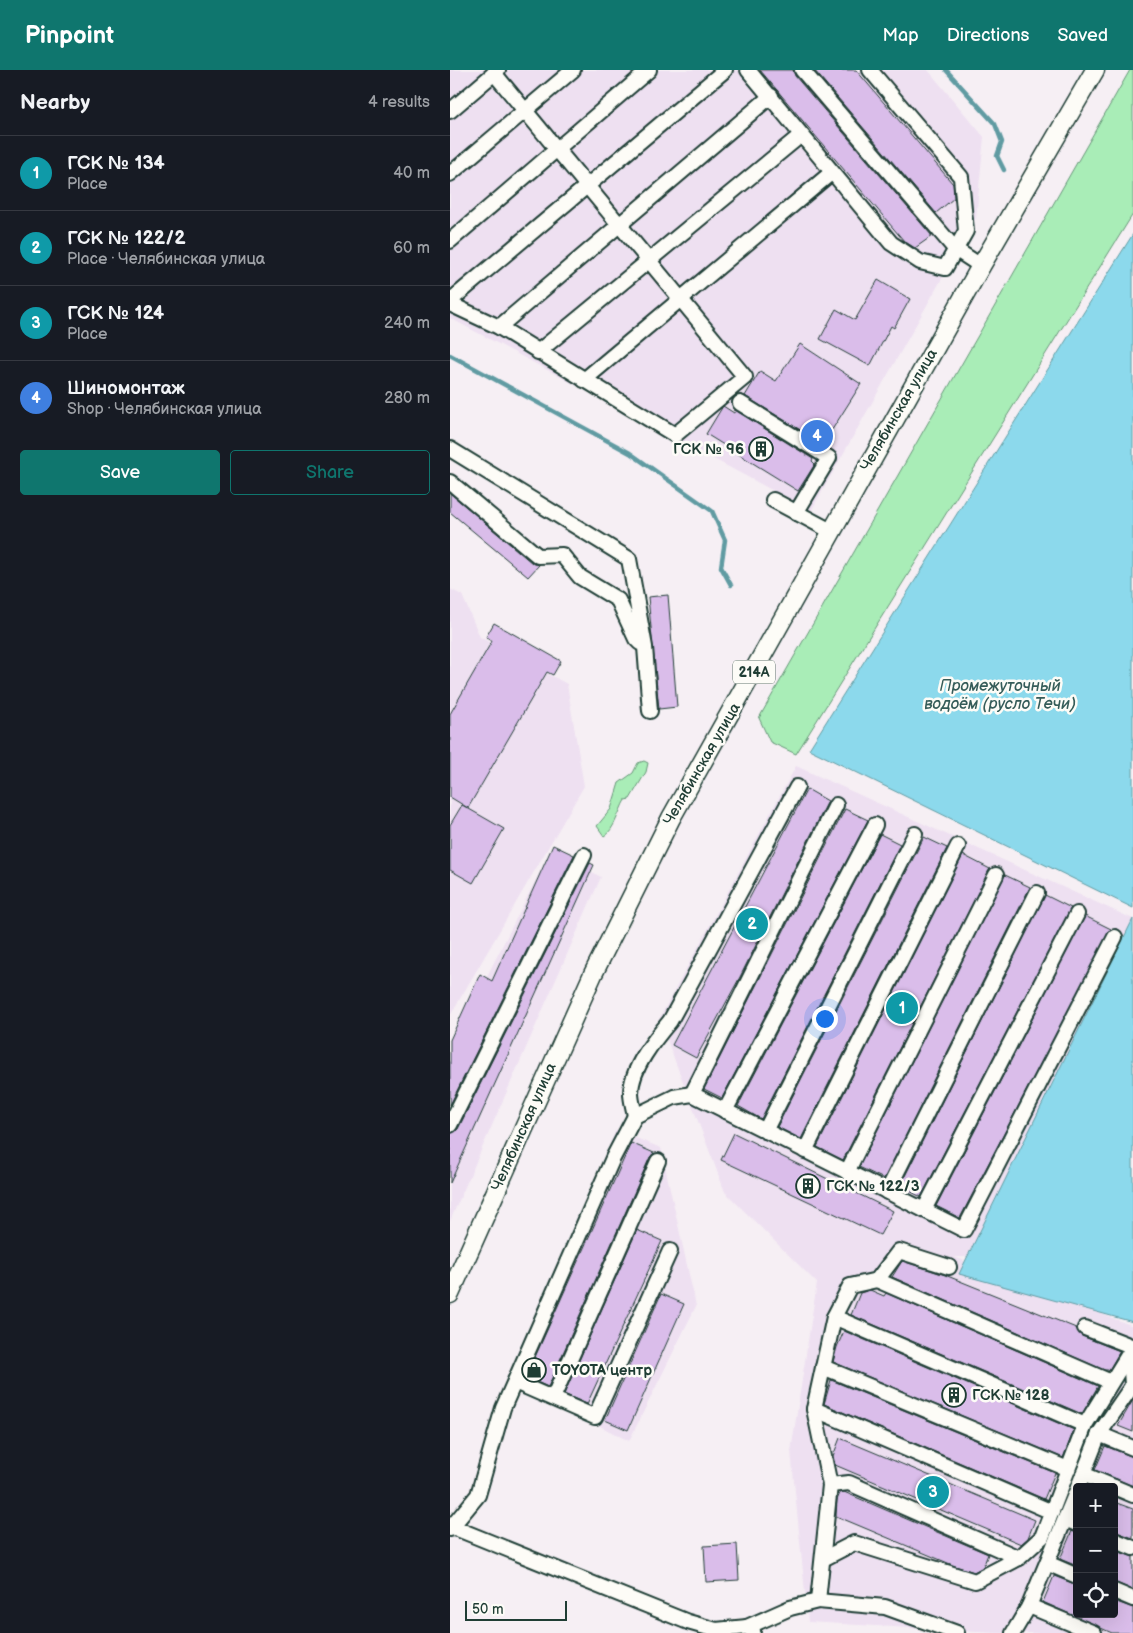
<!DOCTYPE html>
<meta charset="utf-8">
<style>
body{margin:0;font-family:"Balsamiq Sans",sans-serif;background:#20242c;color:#f1f3f6}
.controls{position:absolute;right:15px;bottom:15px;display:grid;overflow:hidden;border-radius:5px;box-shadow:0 5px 20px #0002}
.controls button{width:45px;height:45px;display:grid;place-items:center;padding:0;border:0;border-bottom:1px solid #363941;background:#171b24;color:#f1f3f6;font:25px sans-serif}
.scale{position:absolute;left:15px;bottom:12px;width:102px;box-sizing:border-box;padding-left:5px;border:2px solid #1f3d34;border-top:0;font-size:14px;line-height:18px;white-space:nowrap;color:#1f3d34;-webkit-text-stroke:4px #fdfcf7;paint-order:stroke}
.you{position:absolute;left:374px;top:948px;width:18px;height:18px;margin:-12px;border:4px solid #fff;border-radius:50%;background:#1a73e8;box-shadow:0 0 0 8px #1a73e833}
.badge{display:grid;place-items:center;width:32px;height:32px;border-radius:50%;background:#0f766e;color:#fff;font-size:16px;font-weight:700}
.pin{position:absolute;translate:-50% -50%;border:2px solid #fff;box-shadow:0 1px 5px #0006}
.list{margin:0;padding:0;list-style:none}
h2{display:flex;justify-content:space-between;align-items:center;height:65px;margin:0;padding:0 20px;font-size:21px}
h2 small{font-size:16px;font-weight:400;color:#9ea1a6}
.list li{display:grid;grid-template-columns:32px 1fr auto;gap:15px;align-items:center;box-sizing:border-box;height:75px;padding:0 20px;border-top:1px solid #363941}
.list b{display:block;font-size:19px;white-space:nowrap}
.list p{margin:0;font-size:16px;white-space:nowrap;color:#9ea1a6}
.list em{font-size:16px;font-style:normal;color:#9ea1a6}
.actions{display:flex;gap:10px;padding:15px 20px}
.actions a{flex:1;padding:11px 0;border:1px solid #0f766e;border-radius:5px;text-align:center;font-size:18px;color:#0f766e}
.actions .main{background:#0f766e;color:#fff}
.icon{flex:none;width:28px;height:28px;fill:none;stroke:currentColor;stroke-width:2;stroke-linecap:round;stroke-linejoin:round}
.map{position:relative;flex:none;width:683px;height:1563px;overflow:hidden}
header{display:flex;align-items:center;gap:30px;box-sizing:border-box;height:70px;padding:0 25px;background:#0f766e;color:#fff}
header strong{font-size:24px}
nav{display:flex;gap:28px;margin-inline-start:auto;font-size:18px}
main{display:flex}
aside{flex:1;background:#171b24}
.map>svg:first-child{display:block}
.built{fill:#eee0f1;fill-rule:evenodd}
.green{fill:#a9edb7;stroke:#649576}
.water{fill:#8cd9ec;stroke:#609ba2}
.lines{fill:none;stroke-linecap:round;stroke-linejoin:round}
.stream{stroke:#609ba2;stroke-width:4.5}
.building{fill:#dabdea;stroke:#1f3d34}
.minor-casing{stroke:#1f3d34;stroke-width:18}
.major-casing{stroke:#1f3d34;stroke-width:21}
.minor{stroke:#fdfcf7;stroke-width:14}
.major{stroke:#fdfcf7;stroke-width:18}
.labels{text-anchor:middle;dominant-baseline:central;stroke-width:5;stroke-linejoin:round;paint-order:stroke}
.shield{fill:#fdfcf7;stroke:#62766e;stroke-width:1}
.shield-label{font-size:14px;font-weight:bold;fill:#1f3d34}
.street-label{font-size:15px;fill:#1f3d34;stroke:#fdfcf7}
.poi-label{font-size:15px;font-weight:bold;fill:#1f3d34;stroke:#fdfcf7;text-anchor:start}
.water-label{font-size:16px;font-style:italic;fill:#355c59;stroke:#fdfcf7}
</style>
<header>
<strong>Pinpoint</strong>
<nav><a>Map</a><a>Directions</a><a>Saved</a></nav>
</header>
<main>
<aside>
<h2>Nearby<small>4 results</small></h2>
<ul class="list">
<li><span class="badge" style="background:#0f9aa8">1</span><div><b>ГСК № 134</b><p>Place</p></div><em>40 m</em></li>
<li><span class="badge" style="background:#0f9aa8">2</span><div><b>ГСК № 122/2</b><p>Place · Челябинская улица</p></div><em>60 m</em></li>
<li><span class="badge" style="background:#0f9aa8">3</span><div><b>ГСК № 124</b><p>Place</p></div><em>240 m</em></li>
<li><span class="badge" style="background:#3f7fe0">4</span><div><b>Шиномонтаж</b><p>Shop · Челябинская улица</p></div><em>280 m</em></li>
</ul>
<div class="actions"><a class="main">Save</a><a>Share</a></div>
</aside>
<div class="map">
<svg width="683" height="1563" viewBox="0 0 683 1563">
<rect width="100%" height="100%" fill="#f6eff4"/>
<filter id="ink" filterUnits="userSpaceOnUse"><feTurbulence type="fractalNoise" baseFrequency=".02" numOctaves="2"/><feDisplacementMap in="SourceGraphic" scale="10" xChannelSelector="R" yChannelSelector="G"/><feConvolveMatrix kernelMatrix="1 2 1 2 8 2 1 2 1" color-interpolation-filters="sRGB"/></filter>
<g filter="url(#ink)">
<g class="built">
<polygon points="0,0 478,0 534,67 526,148 361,441 0,248"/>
<polygon points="0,519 12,525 30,567 117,614 134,716 0,946"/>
<path d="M 346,696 L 683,849 L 518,1187 L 504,1187 L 683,1256 L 683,1563 L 545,1563 L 358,1552 L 341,1381 L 367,1213 L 275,1122 L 209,949 ZM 627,1417 L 664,1417 L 664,1544 L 627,1544 Z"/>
<polygon points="101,780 151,807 0,1151 0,979"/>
<polygon points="166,1060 211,1078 246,1236 179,1371 58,1309"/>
</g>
<g class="green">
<polygon points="680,0 683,0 683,144 346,684 320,672 309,648"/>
<path d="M 194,691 L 198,693 L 196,702 L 180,729 L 175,730 C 169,740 164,761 154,766 L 147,756 L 161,739 L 169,713 L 183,703 L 188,693 Z"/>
</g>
<g class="water">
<polygon points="683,164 683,838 359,679"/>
<polygon points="683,849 683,1252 509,1204"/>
</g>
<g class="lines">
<g class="stream">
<polyline points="496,0 545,54 552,72 547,86 554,100"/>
<polyline points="0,285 180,383 262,441 275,470 271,497 281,515"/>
</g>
</g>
<g class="building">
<polygon points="310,0 343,0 345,6 482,166 465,178 454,171"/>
<polygon points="364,0 406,0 503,114 504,128 486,143"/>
<polygon points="428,210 460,229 444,258 441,256 420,296 370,269 386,239 405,250"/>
<polygon points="350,274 411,314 373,374 295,326 310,301 326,311"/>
<polygon points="273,336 284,343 285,340 363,389 362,391 365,394 348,421 256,364"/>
<polygon points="0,423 82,493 89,495 78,507 0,442"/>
<polygon points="218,525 227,637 209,639 198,527"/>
<polygon points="44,553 111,591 103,605 97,602 18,738 0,727 0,644 42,571 36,567"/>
<polygon points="357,719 378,731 290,907 246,988 222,975"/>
<polygon points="12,735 54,759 23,813 0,800 0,755"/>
<polygon points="395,739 418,750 272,1028 254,1019"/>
<polygon points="430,764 450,774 311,1049 288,1036"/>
<polygon points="474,767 497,778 351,1069 327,1057"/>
<polygon points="103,775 124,785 0,1035 0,970 30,904 42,911"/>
<polygon points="513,785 540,799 393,1090 367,1077"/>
<polygon points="140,793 144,795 0,1113 0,1064 8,1059"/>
<polygon points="555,805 580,817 434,1109 409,1097"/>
<polygon points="595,825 621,838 471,1127 450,1116"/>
<polygon points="635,846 661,859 510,1148 486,1136"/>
<polygon points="284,1063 443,1141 430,1165 271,1090"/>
<polygon points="181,1073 204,1083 200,1087 98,1317 76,1307"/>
<polygon points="187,1160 212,1171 137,1334 114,1324"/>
<polygon points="452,1191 495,1205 626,1258 632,1266 670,1281 659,1300 654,1300 442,1207"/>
<polygon points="420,1220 434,1226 436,1223 648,1316 632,1344 401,1245 410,1223"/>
<polygon points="211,1224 234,1234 178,1360 155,1350"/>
<polygon points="394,1261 624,1360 613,1388 383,1292 387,1277"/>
<polygon points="381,1310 605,1403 594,1429 374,1334"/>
<polygon points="683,1330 683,1362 668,1356"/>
<polygon points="390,1368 585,1450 578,1468 571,1474 385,1395 383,1386"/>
<polygon points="655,1376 683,1387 683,1416 645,1400"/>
<polygon points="394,1422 538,1484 533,1497 524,1502 505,1496 386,1446 387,1430 390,1423"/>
<polygon points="664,1432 683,1439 683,1468 664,1461"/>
<polygon points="622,1461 627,1463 627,1496 610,1489"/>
<polygon points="287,1474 289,1510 256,1512 254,1476"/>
<polygon points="664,1480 683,1487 683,1520 664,1512"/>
<polygon points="604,1506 627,1515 627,1544 664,1544 664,1531 683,1538 683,1563 662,1563 593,1532"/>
</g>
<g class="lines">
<g class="minor-casing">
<g id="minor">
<polyline points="298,0 441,173 470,192 495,198 516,161 511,107 420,0"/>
<polyline points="352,0 505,179 531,196"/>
<polyline points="0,41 48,0"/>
<polyline points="0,104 123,0"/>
<polyline points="0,171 199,0"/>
<polyline points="0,231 275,0"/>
<polyline points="0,234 49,257 225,365 295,307 44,3"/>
<polyline points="49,257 321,26"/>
<polyline points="88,282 351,65"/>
<polyline points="134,310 381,103"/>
<polyline points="290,333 379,388 346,443"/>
<polyline points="0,379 179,489 195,577 200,641"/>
<polyline points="0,412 88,486 112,485 130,507 168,530 186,569 190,573"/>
<polyline points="323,430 381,461"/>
<polyline points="242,1024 386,735"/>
<polyline points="275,1041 425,755"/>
<path d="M 185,1046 C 184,1039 181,1031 181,1023 C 181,998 205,969 220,951 L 347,717"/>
<polyline points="0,1055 134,785"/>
<polyline points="315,1061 465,764"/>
<polyline points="355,1081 508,776"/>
<polyline points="397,1102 546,805"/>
<polyline points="437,1122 587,823"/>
<polyline points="474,1140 627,844"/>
<polyline points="427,1210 661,1312"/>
<polyline points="384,1247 635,1355"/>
<polyline points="373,1297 618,1399"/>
<polyline points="65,1312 145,1347 220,1181"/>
<polyline points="103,1328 208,1091"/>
<polyline points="364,1339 602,1442"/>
<polyline points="649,1364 683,1378"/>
<polyline points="633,1404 664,1417"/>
<polyline points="380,1415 399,1413 569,1488"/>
<polyline points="628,1417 649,1364 682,1316 680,1282"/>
<polyline points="664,1417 683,1425"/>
<polyline points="615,1449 627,1454"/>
<polyline points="0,1456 238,1552 266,1560 297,1557 303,1561"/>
<polyline points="0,1459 28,1425 53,1338 163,1088 185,1046 224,1027 242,1024 514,1160 665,867"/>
<polyline points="664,1470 683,1478"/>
<polyline points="373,1489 404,1473 525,1511 569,1488 592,1467 635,1355 680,1282 681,1276 635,1258"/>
<polyline points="597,1493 627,1506"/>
<polyline points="664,1521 683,1529"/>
<polyline points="368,1531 435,1537 507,1563"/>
<polyline points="579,1536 644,1563"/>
<polyline points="297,1557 340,1538 368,1531 380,1415 364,1339 384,1247 400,1216 427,1210 449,1181 499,1197"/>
<polyline points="563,1563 579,1536 627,1420"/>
</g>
</g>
<g class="major-casing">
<polyline id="major" points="0,1224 143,904 221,748 531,196 645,0"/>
</g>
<use href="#minor" class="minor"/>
<use href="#major" class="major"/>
</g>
</g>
<defs>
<g id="building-ring" transform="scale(1.25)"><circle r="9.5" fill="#fdfcf7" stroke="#1f3d34" stroke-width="1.5"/><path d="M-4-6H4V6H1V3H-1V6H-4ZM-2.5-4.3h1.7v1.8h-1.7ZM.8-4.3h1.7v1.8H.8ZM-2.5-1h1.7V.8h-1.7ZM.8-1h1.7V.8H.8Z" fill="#1f3d34"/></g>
<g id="shop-ring" transform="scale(1.25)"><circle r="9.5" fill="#fdfcf7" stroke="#1f3d34" stroke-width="1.5"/><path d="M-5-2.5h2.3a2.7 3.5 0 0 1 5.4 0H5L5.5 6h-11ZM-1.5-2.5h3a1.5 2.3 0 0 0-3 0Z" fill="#1f3d34"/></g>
</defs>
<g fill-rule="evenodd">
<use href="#building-ring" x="311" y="379"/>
<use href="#building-ring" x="358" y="1116"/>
<use href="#shop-ring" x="84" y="1300"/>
<use href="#building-ring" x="504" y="1325"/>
</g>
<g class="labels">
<rect class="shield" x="283" y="590.5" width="42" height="23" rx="4"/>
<g class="shield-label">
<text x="304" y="602">214А</text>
</g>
<g class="street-label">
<text transform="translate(449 340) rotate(-60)">Челябинская улица</text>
<text transform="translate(252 694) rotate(-60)">Челябинская улица</text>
<text transform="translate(74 1057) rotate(-66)">Челябинская улица</text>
</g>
<g class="poi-label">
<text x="294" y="379" text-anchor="end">ГСК № 96</text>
<text x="376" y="1116">ГСК № 122/3</text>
<text x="102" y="1300">TOYOTA центр</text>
<text x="522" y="1325">ГСК № 128</text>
</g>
<g class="water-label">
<text x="550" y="616">Промежуточный<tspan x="550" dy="18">водоём (русло Течи)</tspan></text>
</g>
</g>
</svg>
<div class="controls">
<button>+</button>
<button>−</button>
<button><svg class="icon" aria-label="locate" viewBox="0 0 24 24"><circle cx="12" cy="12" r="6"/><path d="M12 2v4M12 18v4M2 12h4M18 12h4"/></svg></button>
</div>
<div class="scale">50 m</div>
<div class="you"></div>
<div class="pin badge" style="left:452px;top:938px;background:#0f9aa8">1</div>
<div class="pin badge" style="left:302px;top:854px;background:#0f9aa8">2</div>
<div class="pin badge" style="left:483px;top:1422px;background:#0f9aa8">3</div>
<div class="pin badge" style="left:367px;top:366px;background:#3f7fe0">4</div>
</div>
</main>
